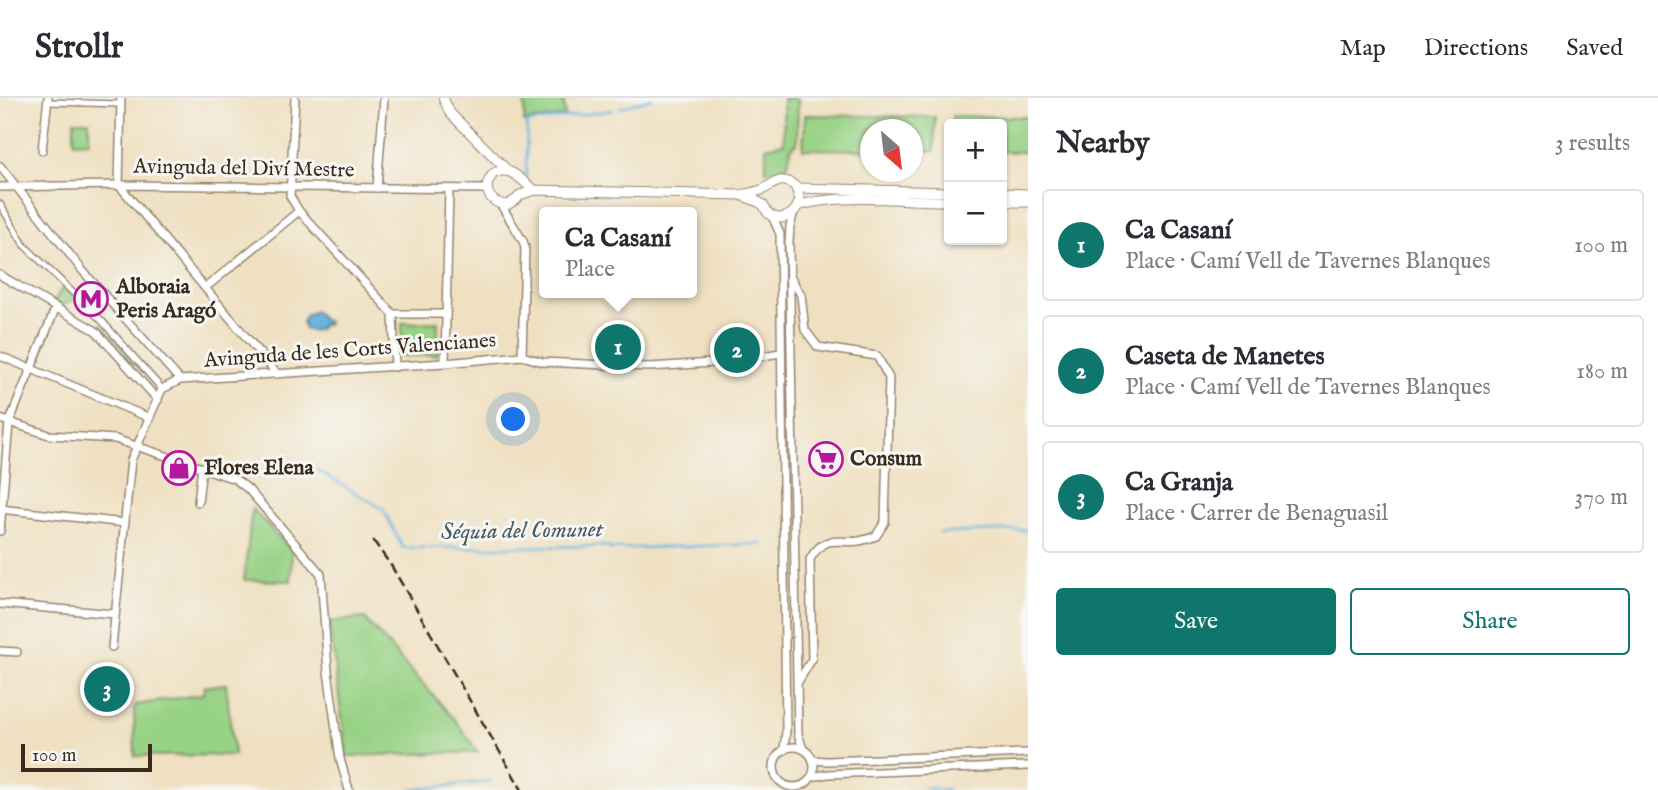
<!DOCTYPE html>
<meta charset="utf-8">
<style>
body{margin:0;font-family:"IM FELL English",serif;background:#f2f2f3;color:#2b2b33}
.controls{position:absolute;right:21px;top:21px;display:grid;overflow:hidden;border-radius:7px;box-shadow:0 2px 5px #0004}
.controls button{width:63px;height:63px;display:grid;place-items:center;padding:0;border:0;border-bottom:2px solid #e1e1e2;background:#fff;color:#2b2b33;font:35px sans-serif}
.compass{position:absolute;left:860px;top:21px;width:63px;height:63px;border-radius:50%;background:#fff;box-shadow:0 2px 5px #0004;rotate:152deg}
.scale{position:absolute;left:21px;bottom:18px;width:131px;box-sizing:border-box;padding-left:7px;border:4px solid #3b2a1e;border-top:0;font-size:19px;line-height:24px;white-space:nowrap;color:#3b2a1e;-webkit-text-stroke:5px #f6f6f2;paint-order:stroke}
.you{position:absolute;left:514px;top:322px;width:24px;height:24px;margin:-18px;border:5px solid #fff;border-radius:50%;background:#1a73e8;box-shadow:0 0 0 10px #1a73e833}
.badge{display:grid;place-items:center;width:46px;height:46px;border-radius:50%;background:#0f766e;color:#fff;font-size:23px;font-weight:700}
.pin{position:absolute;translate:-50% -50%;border:4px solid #fff;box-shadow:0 2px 7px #0006}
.popup{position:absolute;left:539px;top:109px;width:158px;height:91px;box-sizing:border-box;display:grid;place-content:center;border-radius:7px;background:#fff;filter:drop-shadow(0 2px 5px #0005);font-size:23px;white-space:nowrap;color:#7c7c81}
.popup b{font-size:26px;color:#2b2b33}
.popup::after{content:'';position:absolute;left:50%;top:100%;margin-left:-14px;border:14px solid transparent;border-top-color:#fff}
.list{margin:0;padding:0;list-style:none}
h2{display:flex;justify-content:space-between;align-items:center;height:91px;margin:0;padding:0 28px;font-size:30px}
h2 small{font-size:23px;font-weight:400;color:#7c7c81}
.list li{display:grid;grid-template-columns:46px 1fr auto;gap:21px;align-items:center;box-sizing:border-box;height:112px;margin:0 14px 14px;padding:0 14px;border:2px solid #e1e1e2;border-radius:7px}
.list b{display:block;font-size:26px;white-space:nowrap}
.list p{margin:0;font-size:23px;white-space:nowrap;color:#7c7c81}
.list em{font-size:23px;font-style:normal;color:#7c7c81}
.actions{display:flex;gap:14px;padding:21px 28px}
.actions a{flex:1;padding:16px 0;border:2px solid #0f766e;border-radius:7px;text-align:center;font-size:24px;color:#0f766e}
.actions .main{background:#0f766e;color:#fff}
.map{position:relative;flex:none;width:1028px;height:692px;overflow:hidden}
header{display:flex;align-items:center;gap:42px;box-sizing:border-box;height:98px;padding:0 35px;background:#fff;border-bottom:2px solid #e1e1e2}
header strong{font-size:33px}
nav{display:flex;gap:38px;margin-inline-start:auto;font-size:24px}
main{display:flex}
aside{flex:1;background:#fff}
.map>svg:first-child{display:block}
.green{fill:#97d285;stroke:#697e52;stroke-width:2}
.water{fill:#65b3df;stroke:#506e7e;stroke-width:2}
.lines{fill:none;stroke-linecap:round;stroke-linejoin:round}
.stream{stroke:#65b3df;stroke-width:2.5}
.pedestrian-casing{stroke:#958570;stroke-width:8}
.minor-casing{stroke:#958570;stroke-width:10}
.tertiary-casing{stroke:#958570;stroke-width:11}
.pedestrian{stroke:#fff;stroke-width:5}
.minor{stroke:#fff;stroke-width:7}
.tertiary{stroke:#fff;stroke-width:9}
.rail{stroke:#3b2a1e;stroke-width:2.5;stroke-dasharray:10 5;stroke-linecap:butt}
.labels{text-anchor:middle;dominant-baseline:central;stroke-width:6;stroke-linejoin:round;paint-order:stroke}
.street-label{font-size:21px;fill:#3b2a1e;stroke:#f6f6f2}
.poi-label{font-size:21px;font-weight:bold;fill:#3b2a1e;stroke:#f6f6f2;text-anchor:start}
.water-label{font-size:23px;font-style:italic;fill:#4a5a62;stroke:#f6f6f2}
</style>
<header>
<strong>Strollr</strong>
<nav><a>Map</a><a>Directions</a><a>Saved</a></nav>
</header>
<main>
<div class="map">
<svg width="1028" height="692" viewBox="0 0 1028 692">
<rect width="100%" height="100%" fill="#f6f6f2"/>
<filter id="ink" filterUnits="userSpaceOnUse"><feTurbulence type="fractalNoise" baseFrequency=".0143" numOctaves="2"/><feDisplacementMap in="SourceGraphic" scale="14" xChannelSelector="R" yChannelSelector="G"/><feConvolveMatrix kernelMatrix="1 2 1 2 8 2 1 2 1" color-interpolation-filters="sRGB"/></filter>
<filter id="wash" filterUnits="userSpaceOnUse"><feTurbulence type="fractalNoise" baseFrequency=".00686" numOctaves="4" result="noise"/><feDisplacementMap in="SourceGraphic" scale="28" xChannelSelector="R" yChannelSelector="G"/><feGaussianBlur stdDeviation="1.57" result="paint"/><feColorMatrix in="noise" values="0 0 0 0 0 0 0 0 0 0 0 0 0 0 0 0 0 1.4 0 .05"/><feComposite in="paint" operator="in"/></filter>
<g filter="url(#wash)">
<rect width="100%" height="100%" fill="#efe0c1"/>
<g class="green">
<polygon points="525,0 563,0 565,18 524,24"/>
<polygon points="783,0 798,0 797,45 791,50 788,66 784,72 766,73 766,49 784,45"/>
<polygon points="805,17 935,19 934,53 913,53 912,32 870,32 870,52 803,51"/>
<polygon points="952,18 1028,19 1028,54 1002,54 1002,26 952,26"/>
<polygon points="74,23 89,23 89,43 74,44"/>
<polygon points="62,190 75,198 71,204 64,206 61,209 54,204"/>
<polygon points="438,224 438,257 402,258 402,225"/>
<polygon points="101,226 155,284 154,285 136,265 132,267 98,230"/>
<polygon points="252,411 292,453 291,483 244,482"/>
<polygon points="364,520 456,623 478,654 347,658 329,524"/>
<polygon points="226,586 234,657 135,658 134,610 136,607 203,596 204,589"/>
</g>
<polygon class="water" points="315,213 323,222 328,224 327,227 322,226 321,230 312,233 305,231 302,224 306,217"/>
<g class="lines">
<g class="stream">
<polyline points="620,10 651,0"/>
<polyline points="526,79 527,25 613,12"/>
<polyline points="317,372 383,411 403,450 609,448 610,451 763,446"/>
<polyline points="940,435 1028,432"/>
<polyline points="924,690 948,692"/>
<polyline points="540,691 564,692"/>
<polyline points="411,692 491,683"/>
</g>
</g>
</g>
<g filter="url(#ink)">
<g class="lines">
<g class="pedestrian-casing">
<g id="pedestrian">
<polyline points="48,4 121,6"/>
<polyline points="0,106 24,147 102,223 162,291"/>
</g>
</g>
<g class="minor-casing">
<g id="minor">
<polyline points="121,0 119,87 277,276"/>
<polyline points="295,0 290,98 299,113 393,216 395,269"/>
<polyline points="42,52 48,0"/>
<polyline points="0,68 82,172 180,282"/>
<polyline points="0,89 119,87 487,91"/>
<polyline points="377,90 384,0"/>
<polyline points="501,107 523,143 525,150 522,258"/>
<polyline points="794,114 790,128 789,145 798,636 803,651"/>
<polyline points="772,118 780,136 786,634 784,652"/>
<polyline points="0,177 96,233 158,302"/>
<path d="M 791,180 L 801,197 L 805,232 L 818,249 L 877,258 L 889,280 L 885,424 L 876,438 C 871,440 865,442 859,443 C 835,446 826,435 810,461 L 812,561 L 798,584"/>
<polyline points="205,190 299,113"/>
<polyline points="393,216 446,216"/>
<polyline points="0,258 150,320"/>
<polyline points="445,265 449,91"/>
<polyline points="0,321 49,337 115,341 235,381 248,391 321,476 328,573 340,661 349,692"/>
<polyline points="198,404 202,369"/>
<polyline points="0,411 125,425"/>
<polyline points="0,433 9,325 56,209"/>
<polyline points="0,506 115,516"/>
<polyline points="112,549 131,362 162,291 180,282 445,265 522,258 543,264 649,269 728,264 780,255"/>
<polyline points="0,553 17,554"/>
<circle cx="794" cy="669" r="20"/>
<polyline points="813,662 827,663 1028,655"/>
<polyline points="811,679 828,676 1028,668"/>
</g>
</g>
<g class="tertiary-casing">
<g id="tertiary">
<polyline points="443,0 450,15 507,72"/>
<polyline points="796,90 949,94"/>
<path d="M 535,92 C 521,84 513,67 494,75 C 481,89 488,105 507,107 L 517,101 L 520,97 L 535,92 L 741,97 C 748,95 758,94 764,91 C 776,84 782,78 795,88 L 800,101 C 797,115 783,126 769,116 C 766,114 765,109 763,107 C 758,102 747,100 741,97"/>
<polyline points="1002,95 1028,96"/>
<polyline points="1002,104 1028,104"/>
<path d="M 798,108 C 837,95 906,103 949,103"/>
</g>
</g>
<use href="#pedestrian" class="pedestrian"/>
<use href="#minor" class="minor"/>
<use href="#tertiary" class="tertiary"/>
<polyline class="rail" points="373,442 392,469 522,692"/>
</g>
</g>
<defs>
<g id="metro-ring" transform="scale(1.75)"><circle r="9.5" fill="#f6f6f2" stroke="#b5179e" stroke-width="1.5"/><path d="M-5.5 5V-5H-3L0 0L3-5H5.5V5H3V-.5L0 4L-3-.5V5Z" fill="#b5179e"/></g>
<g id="supermarket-ring" transform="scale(1.75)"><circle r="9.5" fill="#f6f6f2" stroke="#b5179e" stroke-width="1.5"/><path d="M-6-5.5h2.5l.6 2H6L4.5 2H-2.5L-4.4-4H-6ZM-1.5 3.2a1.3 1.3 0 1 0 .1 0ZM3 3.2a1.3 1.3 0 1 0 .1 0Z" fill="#b5179e"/></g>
<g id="shop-ring" transform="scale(1.75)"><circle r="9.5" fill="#f6f6f2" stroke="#b5179e" stroke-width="1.5"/><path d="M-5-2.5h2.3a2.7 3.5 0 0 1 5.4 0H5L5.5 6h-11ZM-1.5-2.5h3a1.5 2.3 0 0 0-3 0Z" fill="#b5179e"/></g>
</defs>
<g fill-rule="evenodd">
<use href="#metro-ring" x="91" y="201"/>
<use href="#supermarket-ring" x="826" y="361"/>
<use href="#shop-ring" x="179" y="370"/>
</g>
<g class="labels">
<g class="street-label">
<text transform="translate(244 71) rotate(1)">Avinguda del Diví Mestre</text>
<text transform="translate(350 253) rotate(-4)">Avinguda de les Corts Valencianes</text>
</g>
<g class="poi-label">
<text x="116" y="189">Alboraia<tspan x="116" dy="24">Peris Aragó</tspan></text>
<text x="850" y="361">Consum</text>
<text x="204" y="370">Flores Elena</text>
</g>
<g class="water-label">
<text transform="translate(522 433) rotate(-1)">Séquia del Comunet</text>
</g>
</g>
</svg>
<div class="controls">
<button>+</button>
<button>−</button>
</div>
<svg class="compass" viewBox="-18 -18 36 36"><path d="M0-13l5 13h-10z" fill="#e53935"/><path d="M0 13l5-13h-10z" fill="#7c7c81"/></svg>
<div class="scale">100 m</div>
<div class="you"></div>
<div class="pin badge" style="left:618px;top:249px">1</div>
<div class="popup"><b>Ca Casaní</b>Place</div>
<div class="pin badge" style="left:737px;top:252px">2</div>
<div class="pin badge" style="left:107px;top:591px">3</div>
</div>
<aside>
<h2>Nearby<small>3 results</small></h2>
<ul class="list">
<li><span class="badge">1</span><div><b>Ca Casaní</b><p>Place · Camí Vell de Tavernes Blanques</p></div><em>100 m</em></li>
<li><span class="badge">2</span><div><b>Caseta de Manetes</b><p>Place · Camí Vell de Tavernes Blanques</p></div><em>180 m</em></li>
<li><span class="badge">3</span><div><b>Ca Granja</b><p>Place · Carrer de Benaguasil</p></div><em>370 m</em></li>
</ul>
<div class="actions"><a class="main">Save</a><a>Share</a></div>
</aside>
</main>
